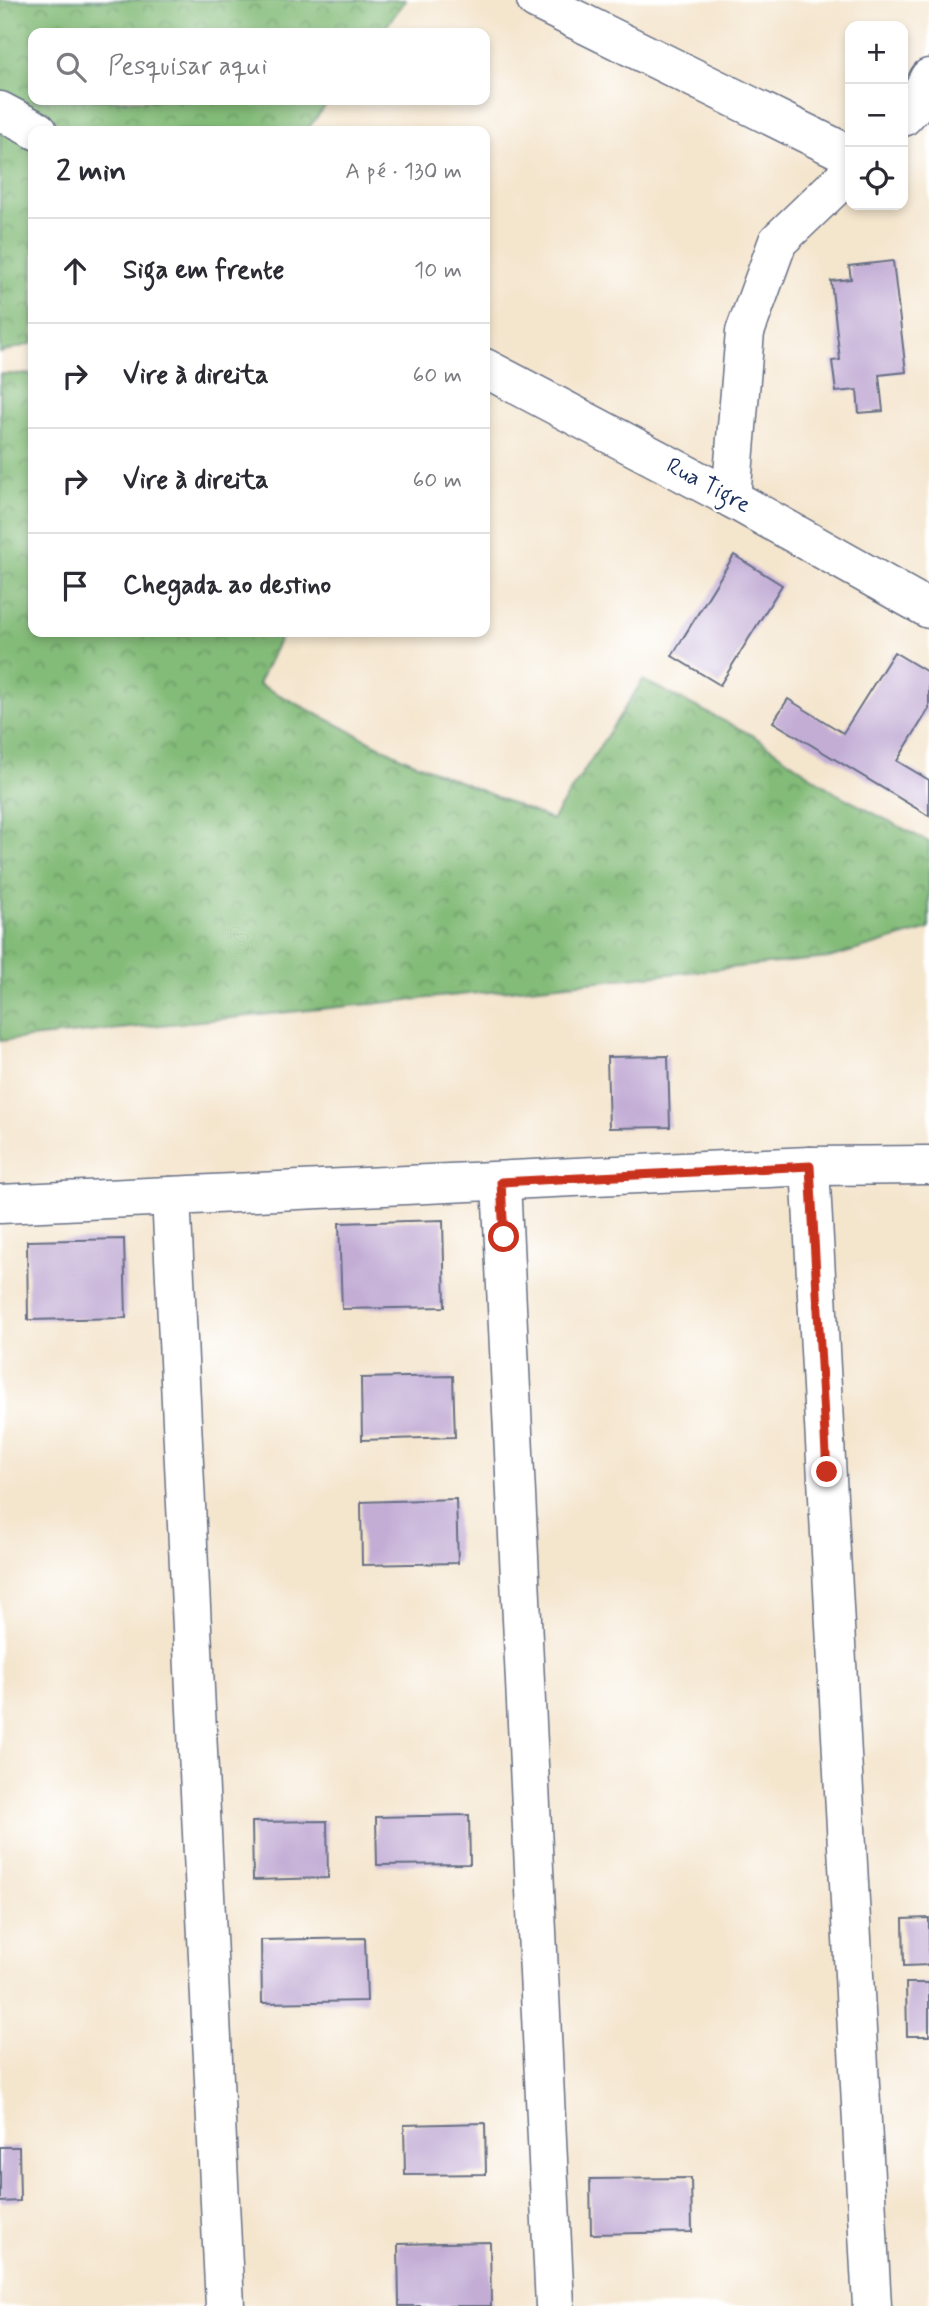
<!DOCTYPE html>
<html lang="pt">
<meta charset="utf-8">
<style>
body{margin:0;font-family:Mynerve,sans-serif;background:#f7f7f7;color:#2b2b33}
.controls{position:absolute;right:21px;top:21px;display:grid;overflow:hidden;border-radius:14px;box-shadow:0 4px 10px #0003}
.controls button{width:63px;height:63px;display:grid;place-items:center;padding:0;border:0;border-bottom:2px solid #e1e1e2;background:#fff;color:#2b2b33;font:35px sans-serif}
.stop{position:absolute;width:21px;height:21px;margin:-16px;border:5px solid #c8321e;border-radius:50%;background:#fff}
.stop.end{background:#c8321e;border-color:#fff;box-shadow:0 2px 7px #0008}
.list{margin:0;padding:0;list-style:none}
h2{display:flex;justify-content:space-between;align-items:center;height:91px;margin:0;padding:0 28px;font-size:30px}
h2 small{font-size:23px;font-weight:400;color:#7c7c81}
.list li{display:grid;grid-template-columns:46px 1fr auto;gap:21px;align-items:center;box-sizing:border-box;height:105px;padding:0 28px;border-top:2px solid #e1e1e2}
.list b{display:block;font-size:26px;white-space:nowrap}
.list em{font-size:23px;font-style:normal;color:#7c7c81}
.icon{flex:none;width:38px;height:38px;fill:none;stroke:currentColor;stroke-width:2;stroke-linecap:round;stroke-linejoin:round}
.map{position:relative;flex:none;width:929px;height:2306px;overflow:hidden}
.search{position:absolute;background:#fff;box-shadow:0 4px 10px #0003;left:28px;top:28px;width:462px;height:77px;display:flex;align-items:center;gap:18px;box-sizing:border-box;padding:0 24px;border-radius:14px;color:#7c7c81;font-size:26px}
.panel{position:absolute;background:#fff;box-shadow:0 4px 10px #0003;left:28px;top:126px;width:462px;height:511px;border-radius:14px}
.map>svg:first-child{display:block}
.forest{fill:url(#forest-crowns);stroke:#4f756b;stroke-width:2}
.building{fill:#c3add5}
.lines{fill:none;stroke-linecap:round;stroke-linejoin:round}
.minor-casing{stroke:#676f85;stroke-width:41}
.minor{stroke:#fff;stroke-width:38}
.route{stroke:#c8321e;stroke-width:9}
.labels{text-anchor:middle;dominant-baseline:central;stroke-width:5;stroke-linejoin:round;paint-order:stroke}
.street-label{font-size:23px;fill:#1b2f5e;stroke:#fff}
</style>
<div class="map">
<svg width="929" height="2306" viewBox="0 0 929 2306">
<defs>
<pattern id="forest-crowns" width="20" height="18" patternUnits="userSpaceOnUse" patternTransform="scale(1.75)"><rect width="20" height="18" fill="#83bb78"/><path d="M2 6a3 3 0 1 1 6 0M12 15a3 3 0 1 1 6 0" fill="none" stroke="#6a9866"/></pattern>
</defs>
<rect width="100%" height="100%" fill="#fff"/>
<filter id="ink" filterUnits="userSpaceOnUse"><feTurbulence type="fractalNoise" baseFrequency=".0143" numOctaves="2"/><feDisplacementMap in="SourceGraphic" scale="14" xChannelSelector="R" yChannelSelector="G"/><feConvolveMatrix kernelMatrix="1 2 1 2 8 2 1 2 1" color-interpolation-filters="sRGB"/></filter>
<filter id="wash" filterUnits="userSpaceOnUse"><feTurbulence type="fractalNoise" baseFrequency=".00686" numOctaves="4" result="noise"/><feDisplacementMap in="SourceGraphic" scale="28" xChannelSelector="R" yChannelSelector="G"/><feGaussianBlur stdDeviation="1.57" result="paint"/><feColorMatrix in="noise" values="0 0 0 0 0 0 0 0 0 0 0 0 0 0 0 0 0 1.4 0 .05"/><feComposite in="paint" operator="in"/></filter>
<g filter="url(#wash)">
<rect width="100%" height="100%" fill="#f4e5cd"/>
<g class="forest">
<polygon points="0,0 406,0 381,33 33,33 33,100 330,100 306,131 33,131 33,343 0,353"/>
<polygon points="0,374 33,374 33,632 283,632 258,684 403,758 552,820 643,680 754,736 837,794 929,842 929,929 829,958 0,1041"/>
</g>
<g id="blocks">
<g class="building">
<polygon points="893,261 906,372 879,375 883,411 859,413 857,390 836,392 832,361 840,360 831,281 851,279 849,266"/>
<polygon points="734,555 782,585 720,685 672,656"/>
<polygon points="894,652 929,673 929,709 897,761 929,780 929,816 773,722 788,699 843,733"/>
<polygon points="668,1056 670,1127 609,1128 607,1057"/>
<polygon points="443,1220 445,1307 342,1309 339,1223"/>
<polygon points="124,1239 126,1318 28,1320 27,1241"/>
<polygon points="453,1376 455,1437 362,1440 361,1378"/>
<polygon points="456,1499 458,1563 362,1565 361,1502"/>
<polygon points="469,1815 470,1864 377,1865 376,1817"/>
<polygon points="327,1821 328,1878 253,1880 252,1822"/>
<polygon points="929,1918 929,1965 904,1966 903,1919"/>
<polygon points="365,1938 367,2001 262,2003 261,1940"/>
<polygon points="906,1983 929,1983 929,2036 907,2036"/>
<polygon points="485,2123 486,2174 405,2175 404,2125"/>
<polygon points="0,2147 19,2147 20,2201 0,2202"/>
<polygon points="691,2178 692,2232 591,2234 590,2179"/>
<polygon points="490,2242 491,2306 399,2306 398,2244"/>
</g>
</g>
</g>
<g filter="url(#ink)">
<use href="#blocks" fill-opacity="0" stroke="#676f85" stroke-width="2"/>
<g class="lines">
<g class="minor-casing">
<g id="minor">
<polyline points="536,0 850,155"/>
<polyline points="0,111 38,131"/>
<polyline points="903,117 917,102 929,78"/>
<polyline points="485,368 731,498 929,609"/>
<polyline points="731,498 745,332 778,241 850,172"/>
<polyline points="810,1166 872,2306"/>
<polyline points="501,1182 555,2306"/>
<polyline points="171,1196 225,2306"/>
<polyline points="0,1204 810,1166 929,1165"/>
</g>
</g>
<use href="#minor" class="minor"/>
</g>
</g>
<g class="lines" filter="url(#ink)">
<polyline class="route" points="504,1237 501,1182 810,1166 827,1472"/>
</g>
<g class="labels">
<g class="street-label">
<text transform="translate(708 486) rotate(28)">Rua Tigre</text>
</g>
</g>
</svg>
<div class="controls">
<button>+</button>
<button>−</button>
<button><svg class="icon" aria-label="locate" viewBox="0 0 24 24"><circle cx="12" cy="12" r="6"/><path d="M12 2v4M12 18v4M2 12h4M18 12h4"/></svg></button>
</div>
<div class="stop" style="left:504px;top:1237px"></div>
<div class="stop end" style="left:827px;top:1472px"></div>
<div class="search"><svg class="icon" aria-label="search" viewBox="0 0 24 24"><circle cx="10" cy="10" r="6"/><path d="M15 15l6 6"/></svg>Pesquisar aqui</div>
<section class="panel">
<h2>2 min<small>A pé · 130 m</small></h2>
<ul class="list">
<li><svg class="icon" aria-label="ahead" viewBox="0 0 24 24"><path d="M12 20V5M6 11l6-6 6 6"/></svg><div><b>Siga em frente</b></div><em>10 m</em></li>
<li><svg class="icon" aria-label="right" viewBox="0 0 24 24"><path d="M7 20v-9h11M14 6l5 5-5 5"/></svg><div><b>Vire à direita</b></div><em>60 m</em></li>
<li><svg class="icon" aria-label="right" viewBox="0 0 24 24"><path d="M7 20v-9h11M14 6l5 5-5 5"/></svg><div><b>Vire à direita</b></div><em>60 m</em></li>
<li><svg class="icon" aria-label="arrive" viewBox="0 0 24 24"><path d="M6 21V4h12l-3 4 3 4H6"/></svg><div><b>Chegada ao destino</b></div></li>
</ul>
</section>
</div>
